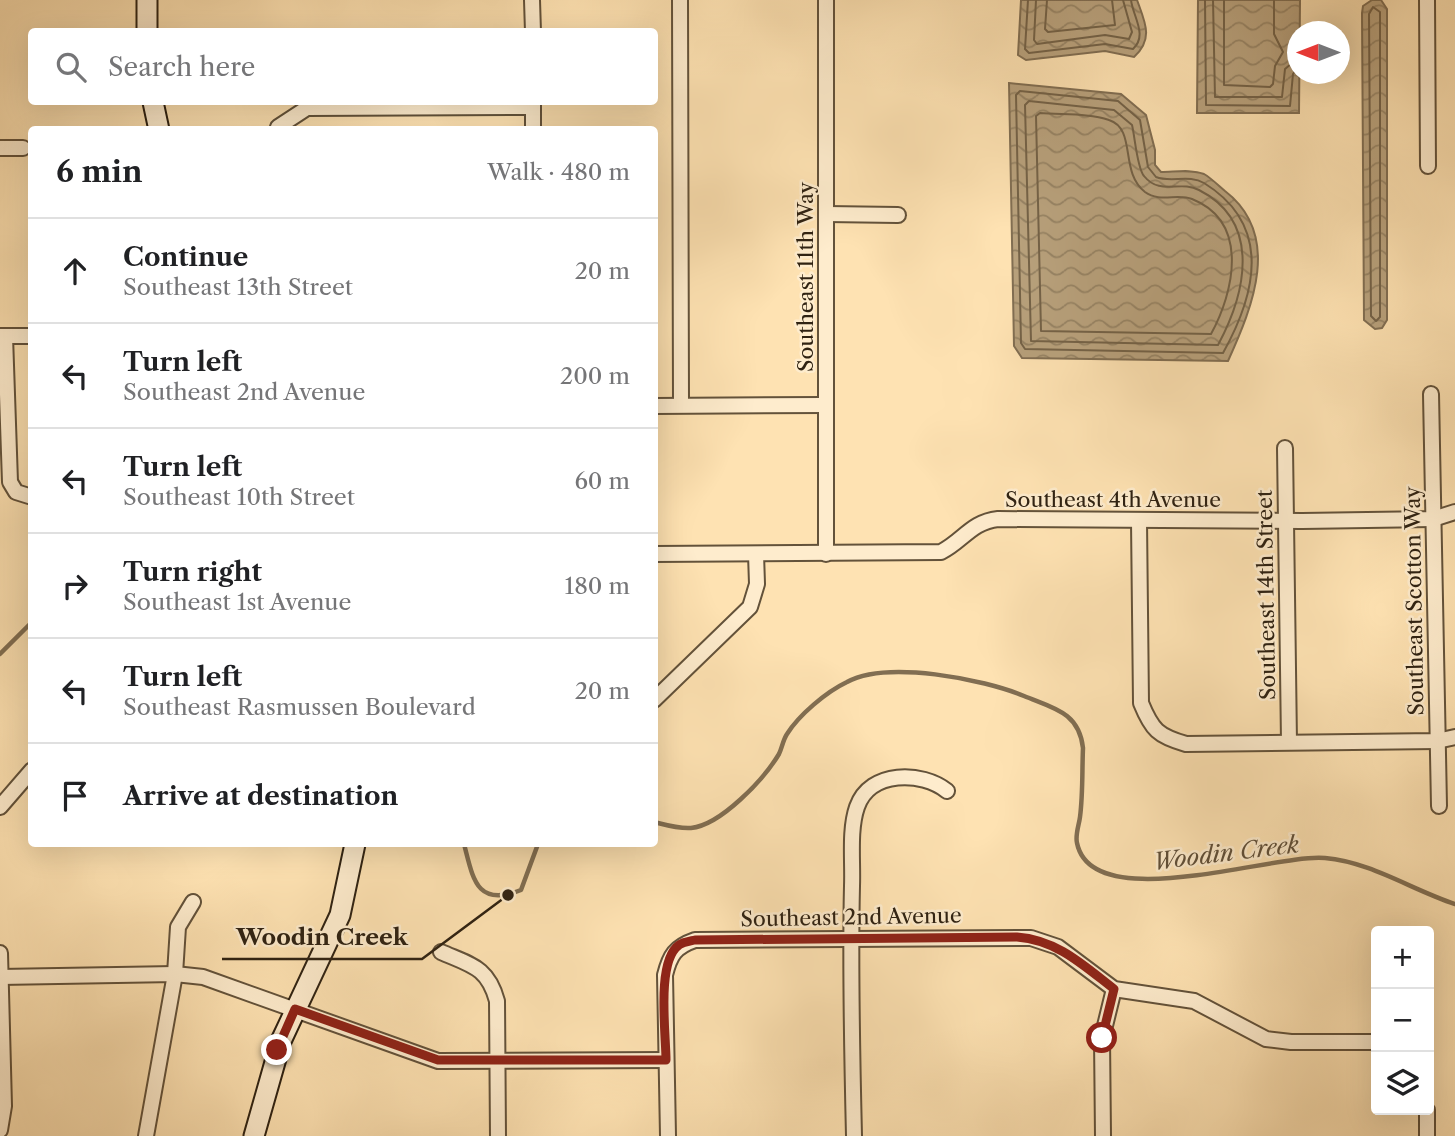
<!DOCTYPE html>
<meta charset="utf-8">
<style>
body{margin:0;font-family:"Libre Caslon Text",serif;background:#f2f2f2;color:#202124}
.controls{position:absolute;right:21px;bottom:21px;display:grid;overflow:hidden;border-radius:7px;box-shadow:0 7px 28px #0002}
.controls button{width:63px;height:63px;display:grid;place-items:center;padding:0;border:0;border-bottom:2px solid #e0e0e0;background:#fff;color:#202124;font:35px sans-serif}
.compass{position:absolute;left:1287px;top:21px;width:63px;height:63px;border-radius:50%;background:#fff;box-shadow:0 7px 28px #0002;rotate:270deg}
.stop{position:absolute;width:21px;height:21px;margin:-16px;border:5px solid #8f2418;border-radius:50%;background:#fff}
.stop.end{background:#8f2418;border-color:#fff;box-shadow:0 2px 7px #0008}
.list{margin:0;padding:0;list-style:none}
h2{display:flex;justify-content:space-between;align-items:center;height:91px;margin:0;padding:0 28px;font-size:30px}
h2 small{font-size:23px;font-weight:400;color:#757577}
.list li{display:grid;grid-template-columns:46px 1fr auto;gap:21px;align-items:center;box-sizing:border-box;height:105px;padding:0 28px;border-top:2px solid #e0e0e0}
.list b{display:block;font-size:26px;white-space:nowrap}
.list p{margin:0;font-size:23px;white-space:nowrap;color:#757577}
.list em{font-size:23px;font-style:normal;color:#757577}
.icon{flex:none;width:38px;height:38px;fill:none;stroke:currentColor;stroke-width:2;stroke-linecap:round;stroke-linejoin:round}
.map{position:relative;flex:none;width:1455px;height:1136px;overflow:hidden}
.search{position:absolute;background:#fff;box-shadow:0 7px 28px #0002;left:28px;top:28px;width:630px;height:77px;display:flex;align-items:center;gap:18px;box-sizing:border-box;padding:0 24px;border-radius:7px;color:#757577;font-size:26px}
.panel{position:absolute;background:#fff;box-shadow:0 7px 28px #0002;left:28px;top:126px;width:630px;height:721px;border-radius:7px}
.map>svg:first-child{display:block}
.water{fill:url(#water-waves);stroke:#816e52;stroke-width:2}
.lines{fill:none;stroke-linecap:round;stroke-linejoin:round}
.shore{stroke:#746247;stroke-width:2}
.stream{stroke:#816e52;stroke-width:4.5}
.street-casing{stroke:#63523a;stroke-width:18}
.secondary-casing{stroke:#2f2212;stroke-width:23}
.street{stroke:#feeccd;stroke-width:14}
.secondary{stroke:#feeccd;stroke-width:19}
.route{stroke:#8f2418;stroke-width:9}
.labels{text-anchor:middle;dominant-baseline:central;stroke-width:5;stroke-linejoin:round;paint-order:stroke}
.street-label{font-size:21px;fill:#2f2212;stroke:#feeccd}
.water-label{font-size:23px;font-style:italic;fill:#5f4e37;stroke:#feeccd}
.leader{fill:none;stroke:#2f2212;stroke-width:2.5}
.callout-dot{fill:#2f2212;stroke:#feeccd;stroke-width:2.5}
.callout-label{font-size:23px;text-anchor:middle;font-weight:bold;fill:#2f2212;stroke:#feeccd;stroke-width:5;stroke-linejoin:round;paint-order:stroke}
</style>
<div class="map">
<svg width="1455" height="1136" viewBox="0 0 1455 1136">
<defs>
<pattern id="water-waves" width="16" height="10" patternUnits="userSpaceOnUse" patternTransform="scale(1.75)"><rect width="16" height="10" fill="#b8a17c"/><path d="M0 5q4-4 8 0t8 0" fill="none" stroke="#968364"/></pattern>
</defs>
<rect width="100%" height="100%" fill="#fee2b2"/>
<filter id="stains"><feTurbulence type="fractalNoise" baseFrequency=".00286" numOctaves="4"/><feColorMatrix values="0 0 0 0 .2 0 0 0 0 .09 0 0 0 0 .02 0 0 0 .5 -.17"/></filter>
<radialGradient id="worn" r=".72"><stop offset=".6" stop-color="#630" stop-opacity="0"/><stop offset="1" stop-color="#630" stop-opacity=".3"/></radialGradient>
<g class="water">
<path d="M 1021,0 L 1137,0 C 1145,22 1154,39 1134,57 L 1105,51 L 1026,60 L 1018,55 Z"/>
<polygon points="1198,0 1300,0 1299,113 1197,113"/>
<polygon points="1372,0 1381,0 1387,9 1387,320 1382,328 1375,329 1364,320 1362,13 1363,6"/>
<path d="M 1009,83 L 1121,94 L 1146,115 L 1155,150 L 1155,165 L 1161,172 C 1175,172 1191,169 1204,174 C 1211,178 1219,186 1225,191 C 1282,235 1253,306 1228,361 L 1022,358 L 1014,346 Z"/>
</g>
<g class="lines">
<g class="shore">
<path d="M 1028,0 L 1025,49 L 1029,53 L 1105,44 L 1133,49 C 1148,35 1133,17 1131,0"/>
<polyline points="1036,0 1034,40 1037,44 1105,35 1129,39 1132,32 1123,0"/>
<polyline points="1047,0 1045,29 1048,32 1115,25 1112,0"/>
<polyline points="1205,0 1206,105 1290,106 1293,74 1298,67"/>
<polyline points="1213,0 1215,97 1282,97 1285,69 1298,58"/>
<polyline points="1224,0 1224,85 1270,87 1273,84 1275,66 1283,52 1274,34 1274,0"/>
<polygon points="1373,7 1380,12 1380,317 1376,321 1371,316 1369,14"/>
<path d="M 1020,91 L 1118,101 L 1140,120 L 1148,167 L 1156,177 C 1171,183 1189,174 1204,183 C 1272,225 1257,292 1223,353 L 1025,349 L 1021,343 L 1016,95 Z"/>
<path d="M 1029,101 L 1114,110 L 1132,125 C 1135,137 1137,168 1144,176 C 1160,196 1180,180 1199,190 C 1262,222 1246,293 1218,345 L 1031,341 L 1025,105 Z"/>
<path d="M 1040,113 C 1061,115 1089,113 1109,120 C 1137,129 1119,172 1145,192 C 1160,203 1177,193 1192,199 C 1250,222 1234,292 1211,334 L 1041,331 L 1036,116 Z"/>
</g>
<g class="stream">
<polyline points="0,654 32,622"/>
<path d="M 654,822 C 666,825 679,829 691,828 C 721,825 764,779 779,754 C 782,748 783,740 787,734 C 799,715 826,692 847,682 C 887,660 983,679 1024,696 C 1053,708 1079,712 1083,748 C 1082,771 1083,794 1080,817 C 1079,825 1075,835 1077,843 C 1092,917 1275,853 1325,858 C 1371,862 1412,890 1455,904"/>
<path d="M 464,844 C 473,878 476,908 521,890 L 538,844"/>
</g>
<g class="street-casing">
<g id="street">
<polyline points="532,0 533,32"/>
<polyline points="680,0 681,405"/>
<polyline points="1427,0 1428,166"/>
<polyline points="533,102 533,130"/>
<polyline points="278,127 307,108 533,107"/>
<polyline points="0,148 23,148"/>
<polyline points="827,214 898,215"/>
<polyline points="0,336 32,336"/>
<polyline points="5,336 10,482 16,492 32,497"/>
<polyline points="1431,394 1439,806"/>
<polyline points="654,406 825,405"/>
<polyline points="1285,448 1289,742"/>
<path d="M 1139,521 L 1141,703 C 1152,730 1158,736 1186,744 L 1437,741 L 1455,737"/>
<path d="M 654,554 L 941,552 C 963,541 971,522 998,519 L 1302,521 L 1433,519 L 1455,512"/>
<polyline points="826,554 826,0"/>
<polyline points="654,700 750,607 757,584 756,554"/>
<polyline points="0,807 32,770"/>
<path d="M 441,952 C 471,965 488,967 497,1001 L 498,1136"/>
<polyline points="0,953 4,1106 0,1130"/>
<polyline points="0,977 175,974 203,977 438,1061 666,1060"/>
<polyline points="1427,1110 1427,1136"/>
<polyline points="146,1136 175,974 178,927 193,902"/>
<path d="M 668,1136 L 665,975 C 670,955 675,947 695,940 L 1031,938 L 1058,947 L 1114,989 L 1194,1001 L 1266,1039 L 1291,1042 L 1376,1042"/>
<path d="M 854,1136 C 852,1053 850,969 852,886 C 853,861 849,830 857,807 C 870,770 922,771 947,791"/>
<polyline points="1103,1136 1102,1038 1114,989"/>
</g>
</g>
<g class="secondary-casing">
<g id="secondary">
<polyline points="147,32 147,0"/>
<polyline points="153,102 159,130"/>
<polyline points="254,1136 281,1041 340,915 355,844"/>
</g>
</g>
<use href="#street" class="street"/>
<use href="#secondary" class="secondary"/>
</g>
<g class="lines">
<path class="route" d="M 277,1050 L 295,1009 L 438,1060 L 666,1060 C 666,1034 656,961 679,945 C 683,942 691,941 695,940 L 1017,937 C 1057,940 1083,965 1114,989 L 1102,1038"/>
</g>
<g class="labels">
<g class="street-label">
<text transform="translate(805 277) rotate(-90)">Southeast 11th Way</text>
<text x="1113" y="499">Southeast 4th Avenue</text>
<text transform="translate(1266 595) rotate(-91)">Southeast 14th Street</text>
<text transform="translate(1414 601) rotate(-91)">Southeast Scotton Way</text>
<text transform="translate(851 917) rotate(-1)">Southeast 2nd Avenue</text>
</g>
<g class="water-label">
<text transform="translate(1226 853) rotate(-7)">Woodin Creek</text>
</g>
</g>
<path class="leader" d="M508 895L422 959H222"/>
<circle class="callout-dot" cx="508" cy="895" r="7"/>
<g class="callout-label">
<text x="322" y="945">Woodin Creek</text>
</g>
<rect width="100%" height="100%" filter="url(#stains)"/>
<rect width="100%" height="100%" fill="url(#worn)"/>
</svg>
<div class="controls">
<button>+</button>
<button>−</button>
<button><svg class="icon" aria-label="layers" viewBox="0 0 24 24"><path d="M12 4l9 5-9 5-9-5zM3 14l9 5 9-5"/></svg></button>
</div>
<svg class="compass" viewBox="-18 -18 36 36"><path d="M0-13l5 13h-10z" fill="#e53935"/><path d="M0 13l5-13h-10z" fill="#757577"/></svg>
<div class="stop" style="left:1102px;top:1038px"></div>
<div class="stop end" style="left:277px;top:1050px"></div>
<div class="search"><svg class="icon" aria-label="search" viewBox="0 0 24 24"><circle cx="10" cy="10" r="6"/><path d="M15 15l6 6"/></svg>Search here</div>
<section class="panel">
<h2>6 min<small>Walk · 480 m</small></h2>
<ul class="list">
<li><svg class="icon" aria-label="ahead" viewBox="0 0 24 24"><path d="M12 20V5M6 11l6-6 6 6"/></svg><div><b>Continue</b><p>Southeast 13th Street</p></div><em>20 m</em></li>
<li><svg class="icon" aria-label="left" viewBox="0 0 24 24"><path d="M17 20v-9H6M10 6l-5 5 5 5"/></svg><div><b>Turn left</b><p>Southeast 2nd Avenue</p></div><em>200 m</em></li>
<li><svg class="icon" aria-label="left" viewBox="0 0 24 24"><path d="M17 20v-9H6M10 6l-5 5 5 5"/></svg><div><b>Turn left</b><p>Southeast 10th Street</p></div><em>60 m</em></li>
<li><svg class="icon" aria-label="right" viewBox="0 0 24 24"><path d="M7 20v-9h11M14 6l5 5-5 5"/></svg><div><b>Turn right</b><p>Southeast 1st Avenue</p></div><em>180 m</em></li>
<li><svg class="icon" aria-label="left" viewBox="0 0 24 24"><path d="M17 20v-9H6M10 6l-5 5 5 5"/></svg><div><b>Turn left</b><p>Southeast Rasmussen Boulevard</p></div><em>20 m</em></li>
<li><svg class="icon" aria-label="arrive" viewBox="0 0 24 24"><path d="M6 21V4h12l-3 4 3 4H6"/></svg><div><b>Arrive at destination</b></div></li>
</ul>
</section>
</div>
